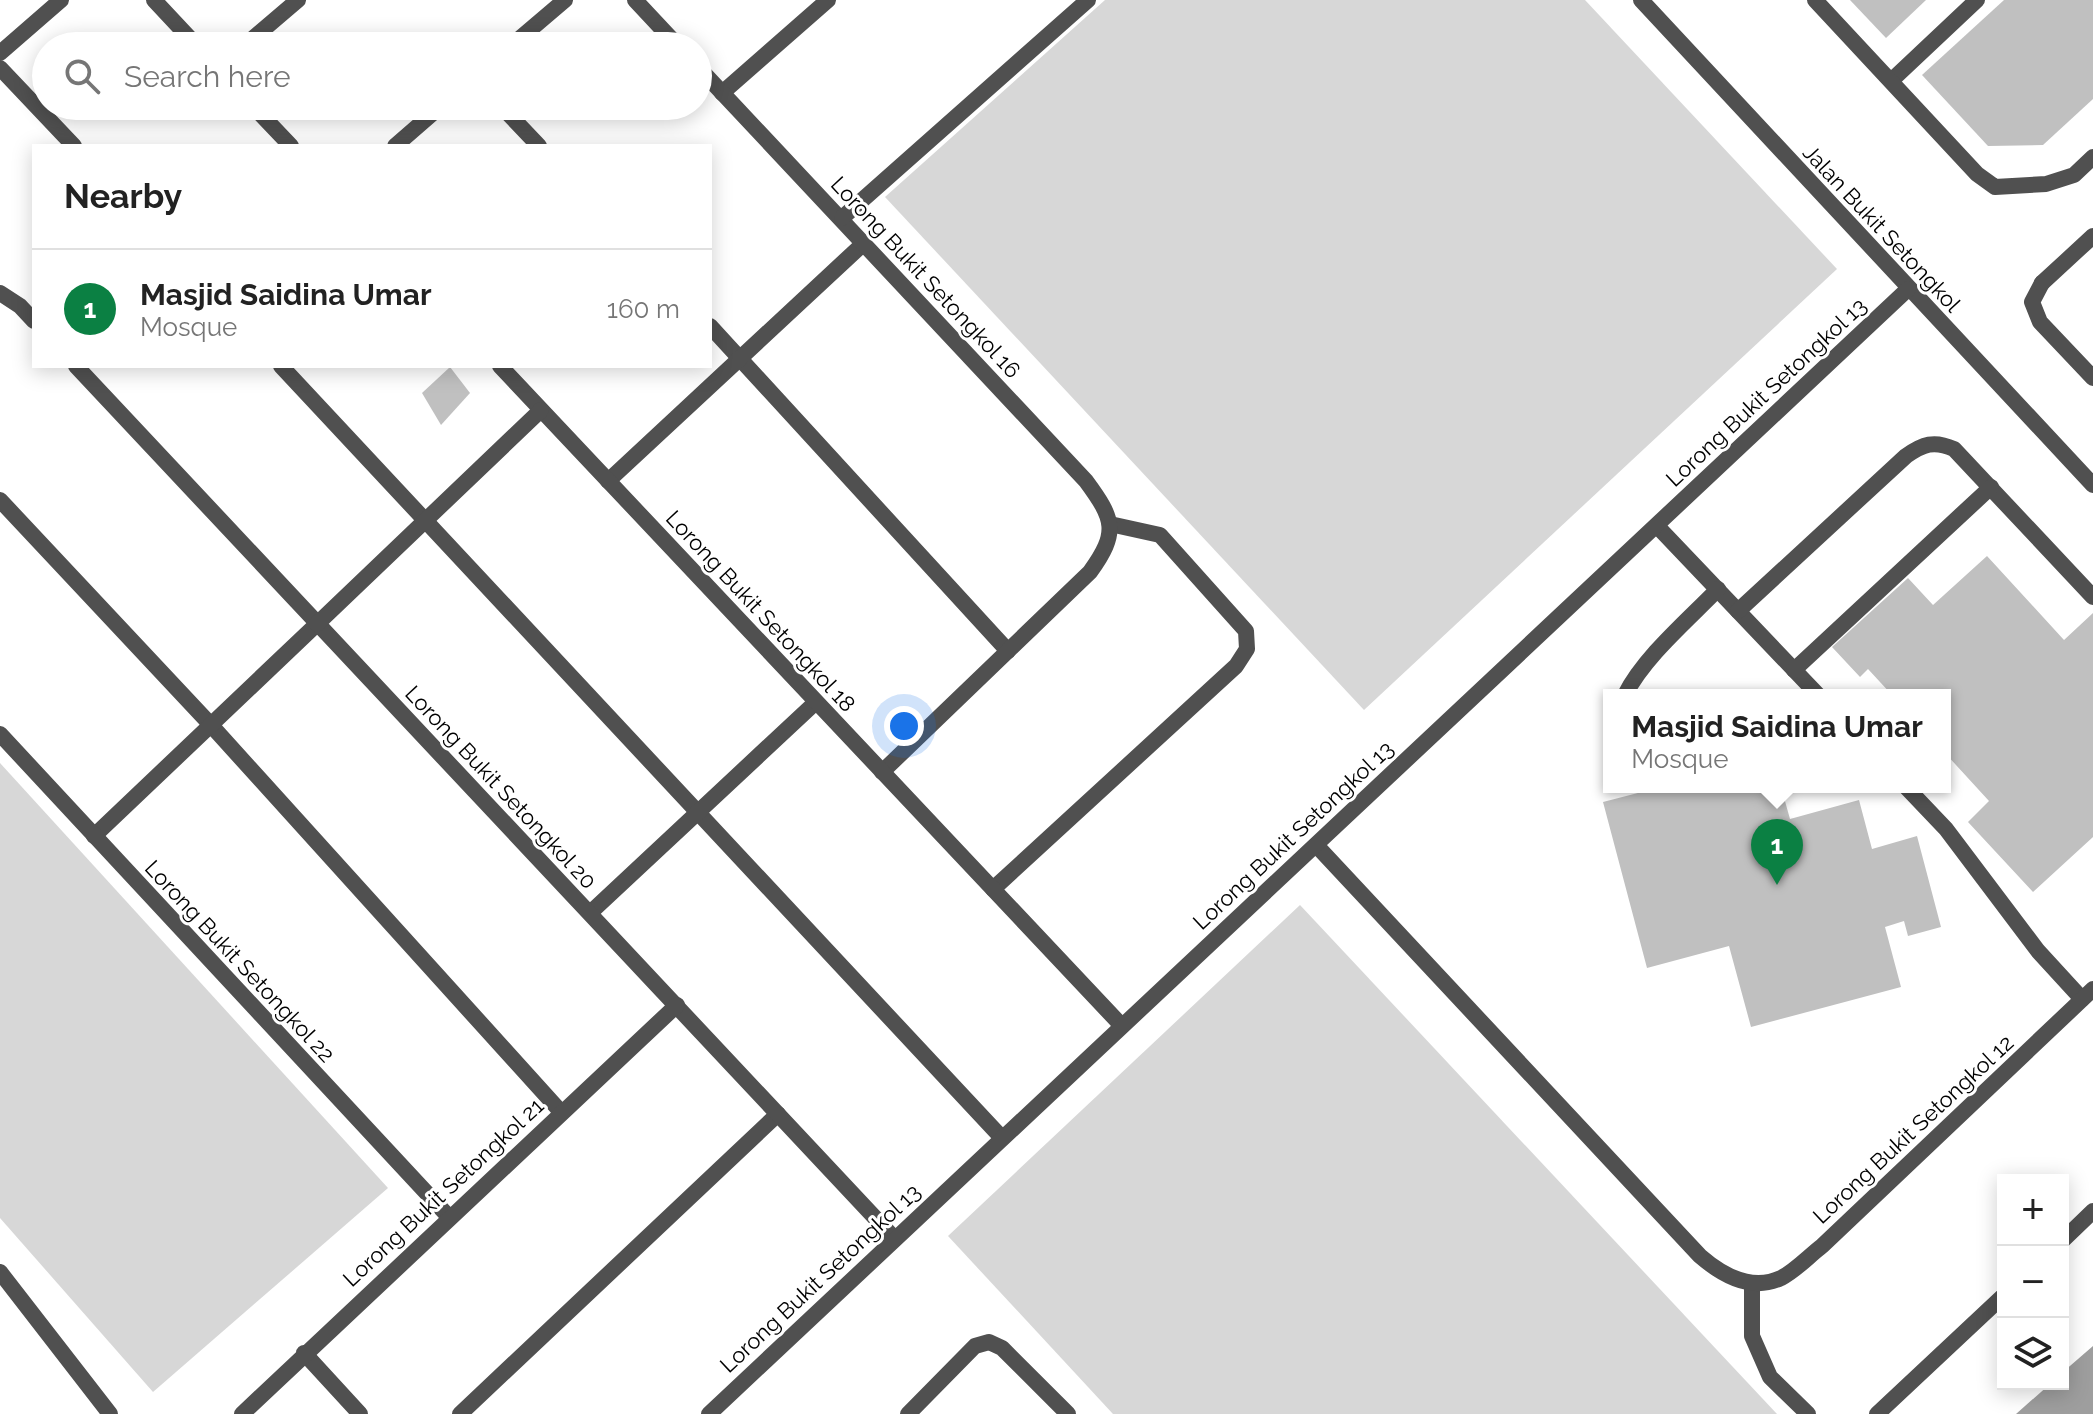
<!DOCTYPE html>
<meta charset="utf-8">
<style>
body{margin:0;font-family:Raleway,sans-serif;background:#f6f6f6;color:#222}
.controls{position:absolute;right:24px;bottom:24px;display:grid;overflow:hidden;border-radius:0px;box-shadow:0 4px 20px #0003}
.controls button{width:72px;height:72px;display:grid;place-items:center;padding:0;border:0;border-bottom:2px solid #e0e0e0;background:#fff;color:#222;font:40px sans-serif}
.you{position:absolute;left:904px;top:726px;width:28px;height:28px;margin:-20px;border:6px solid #fff;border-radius:50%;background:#1a73e8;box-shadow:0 0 0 12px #1a73e833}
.badge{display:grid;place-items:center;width:52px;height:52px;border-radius:50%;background:#0b8043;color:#fff;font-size:26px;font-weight:700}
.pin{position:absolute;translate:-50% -66px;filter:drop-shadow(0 2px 4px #0008)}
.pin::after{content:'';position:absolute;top:42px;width:28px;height:24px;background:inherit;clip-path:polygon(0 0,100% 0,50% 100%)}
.popup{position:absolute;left:1603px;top:689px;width:348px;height:104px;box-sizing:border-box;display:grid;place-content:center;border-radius:0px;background:#fff;filter:drop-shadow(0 2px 6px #0005);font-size:26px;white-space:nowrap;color:#767676}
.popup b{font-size:30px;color:#222}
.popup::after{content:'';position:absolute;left:50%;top:100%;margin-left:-16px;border:16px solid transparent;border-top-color:#fff}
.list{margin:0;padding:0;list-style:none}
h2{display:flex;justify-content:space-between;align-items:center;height:104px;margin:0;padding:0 32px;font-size:34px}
h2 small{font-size:26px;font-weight:400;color:#767676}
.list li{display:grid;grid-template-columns:52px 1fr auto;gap:24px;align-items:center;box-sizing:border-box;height:120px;padding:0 32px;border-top:2px solid #e0e0e0}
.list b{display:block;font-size:30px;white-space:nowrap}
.list p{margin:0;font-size:26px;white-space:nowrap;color:#767676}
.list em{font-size:26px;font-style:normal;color:#767676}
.icon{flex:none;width:44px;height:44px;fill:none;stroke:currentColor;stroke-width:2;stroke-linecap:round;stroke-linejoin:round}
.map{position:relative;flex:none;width:2093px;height:1414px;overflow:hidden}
.search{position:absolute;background:#fff;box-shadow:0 4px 20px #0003;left:32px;top:32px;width:680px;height:88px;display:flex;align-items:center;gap:20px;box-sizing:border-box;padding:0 28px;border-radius:44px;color:#767676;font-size:30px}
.panel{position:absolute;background:#fff;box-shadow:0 4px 20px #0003;left:32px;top:144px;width:680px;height:224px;border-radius:0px}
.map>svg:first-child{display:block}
.green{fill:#d7d7d7}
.water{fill:#9e9e9e}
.building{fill:#c0c0c0}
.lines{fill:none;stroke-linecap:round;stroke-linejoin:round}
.lane{stroke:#505050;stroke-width:16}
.street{stroke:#505050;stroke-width:16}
.labels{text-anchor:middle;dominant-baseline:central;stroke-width:6;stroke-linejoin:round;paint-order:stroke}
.street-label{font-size:22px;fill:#000;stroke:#fff}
</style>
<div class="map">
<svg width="2093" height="1414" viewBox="0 0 2093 1414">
<rect width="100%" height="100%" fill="#fff"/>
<g class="green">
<polygon points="1105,0 1585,0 1837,269 1364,710 885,197"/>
<polygon points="0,763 388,1188 153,1392 0,1218"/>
<polygon points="1300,905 1777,1414 1113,1414 948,1236"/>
</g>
<polygon class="water" points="2093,1346 2093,1414 2016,1414 2050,1384 2063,1384 2063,1372"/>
<g class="building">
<polygon points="1850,0 1926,0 1886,38"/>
<polygon points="2004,0 2093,0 2093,99 2043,145 1988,146 1922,75"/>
<polygon points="450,367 470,393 441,425 422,393"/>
<polygon points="1987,556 2064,640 2093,613 2093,837 2033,892 1968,822 1989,801 1945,753 1945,695 1892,695 1868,669 1860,677 1832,647 1908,578 1933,605"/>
<polygon points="1661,787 1781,787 1790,819 1859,800 1872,849 1917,836 1941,927 1908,936 1904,921 1885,927 1901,987 1751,1027 1729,946 1647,968 1603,802"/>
</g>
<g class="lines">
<g class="lane">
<polyline points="244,46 298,0"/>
<polyline points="0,68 74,146"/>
<polyline points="1892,80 1977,0"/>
<polyline points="722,93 828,0"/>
<polyline points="501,106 539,146"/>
<polyline points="2042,283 2032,302 2040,322 2093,378"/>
<polyline points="710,326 1008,651"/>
<polyline points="281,366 1002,1138"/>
<polyline points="608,481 864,243"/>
<polyline points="0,500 210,724 561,1112"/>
<polyline points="1657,526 1818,695"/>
<path d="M 1738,611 L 1906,456 C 1923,444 1934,440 1954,449 L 2093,597"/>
<polyline points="1794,670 1991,487"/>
<path d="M 1625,695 C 1644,657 1688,620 1718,589"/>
<polyline points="1906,787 1946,829 2038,951 2082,999"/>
<polyline points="94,836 317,624"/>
<polyline points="993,889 1236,666 1247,649 1246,631 1160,535 1110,524"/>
<polyline points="590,913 816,702"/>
<polyline points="2063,1240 2093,1211"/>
<polyline points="1752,1284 1752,1336 1770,1377 1808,1414"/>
<polyline points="304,1353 360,1414"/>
<polyline points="460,1414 778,1114"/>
<polyline points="908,1414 975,1346 989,1342 1002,1348 1068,1414"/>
<polyline points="1877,1414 2003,1296"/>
</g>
<g class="street">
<polyline points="154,0 197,46"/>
<polyline points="635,0 678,46"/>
<polyline points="1641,0 2093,485"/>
<polyline points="1815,0 1977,174 1995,187 2046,184 2074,175 2093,157"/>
<polyline points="511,46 565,0"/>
<polyline points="0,53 61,0"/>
<path d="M 698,67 L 1086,481 C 1114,519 1119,532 1090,572 L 882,772"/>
<polyline points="253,106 291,146"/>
<polyline points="395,146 441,106"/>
<polyline points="842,218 1088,0"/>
<polyline points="2042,283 2093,236"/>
<polyline points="0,293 20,306 34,321"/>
<polyline points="76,366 894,1238"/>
<polyline points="500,366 1122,1026"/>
<polyline points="317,624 541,410"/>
<polyline points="0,734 449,1217"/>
<path d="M 1316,845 L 1700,1256 C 1722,1275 1751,1292 1781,1278 C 1795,1271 1809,1256 1822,1246 L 2093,989"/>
<polyline points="0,1272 110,1414"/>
<polyline points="242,1414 677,1005"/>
<polyline points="709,1414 1908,289"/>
</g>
</g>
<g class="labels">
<g class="street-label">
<text transform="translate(1882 228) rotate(47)">Jalan Bukit Setongkol</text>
<text transform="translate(926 277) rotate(47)">Lorong Bukit Setongkol 16</text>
<text transform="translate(1766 392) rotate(-43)">Lorong Bukit Setongkol 13</text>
<text transform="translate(761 611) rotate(47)">Lorong Bukit Setongkol 18</text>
<text transform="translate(501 787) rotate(47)">Lorong Bukit Setongkol 20</text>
<text transform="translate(1293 835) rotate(-43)">Lorong Bukit Setongkol 13</text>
<text transform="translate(240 961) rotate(47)">Lorong Bukit Setongkol 22</text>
<text transform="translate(1913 1129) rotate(-43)">Lorong Bukit Setongkol 12</text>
<text transform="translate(443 1192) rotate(-43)">Lorong Bukit Setongkol 21</text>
<text transform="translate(820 1278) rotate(-43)">Lorong Bukit Setongkol 13</text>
</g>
</g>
</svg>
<div class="controls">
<button>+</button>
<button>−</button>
<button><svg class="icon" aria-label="layers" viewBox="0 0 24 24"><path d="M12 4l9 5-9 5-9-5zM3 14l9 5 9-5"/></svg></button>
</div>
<div class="you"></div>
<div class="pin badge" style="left:1777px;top:885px">1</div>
<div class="popup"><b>Masjid Saidina Umar</b>Mosque</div>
<div class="search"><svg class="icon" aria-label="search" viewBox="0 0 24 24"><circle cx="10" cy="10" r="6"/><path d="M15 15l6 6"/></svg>Search here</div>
<section class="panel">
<h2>Nearby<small></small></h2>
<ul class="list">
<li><span class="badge">1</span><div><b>Masjid Saidina Umar</b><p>Mosque</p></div><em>160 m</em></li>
</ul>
</section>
</div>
